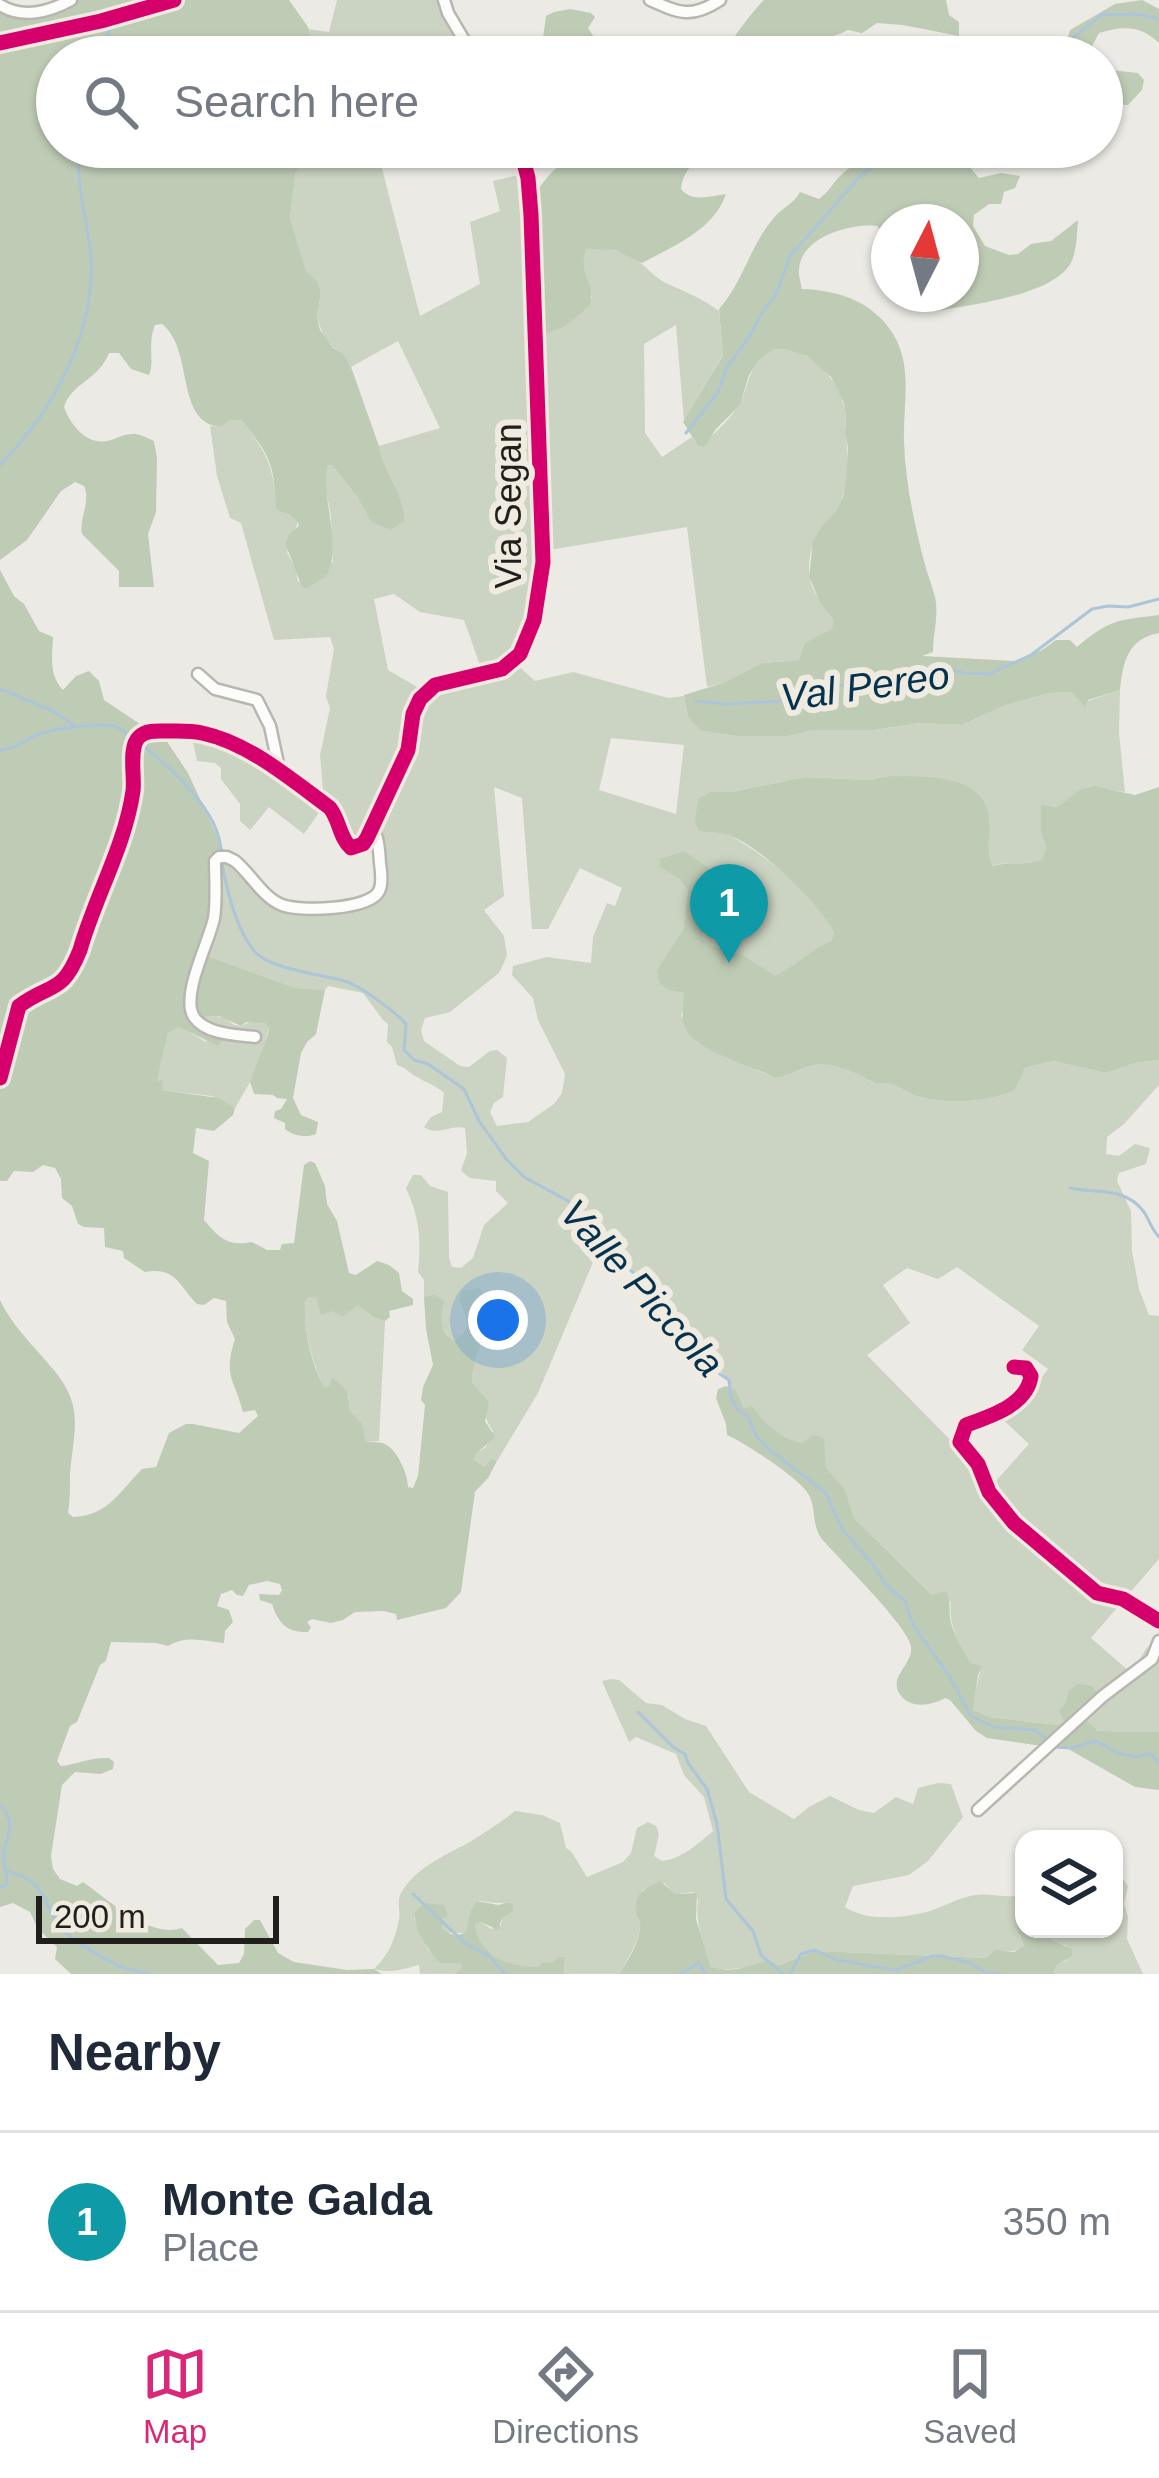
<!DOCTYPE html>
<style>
body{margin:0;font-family:Helvetica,sans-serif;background:#f6f6f7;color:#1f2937}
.controls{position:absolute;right:36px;bottom:36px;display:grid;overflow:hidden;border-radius:24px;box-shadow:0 3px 9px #0004}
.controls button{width:108px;height:108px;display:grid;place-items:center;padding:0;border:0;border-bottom:3px solid #e0e1e3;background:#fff;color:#1f2937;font:60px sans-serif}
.compass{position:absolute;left:871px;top:204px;width:108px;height:108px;border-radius:50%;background:#fff;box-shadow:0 3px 9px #0004;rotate:6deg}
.scale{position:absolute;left:36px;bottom:30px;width:243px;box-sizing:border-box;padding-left:12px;border:6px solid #211f1b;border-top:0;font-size:33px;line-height:42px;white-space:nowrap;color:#211f1b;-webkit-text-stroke:9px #f0ebe0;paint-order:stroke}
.you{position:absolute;left:498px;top:1320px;width:42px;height:42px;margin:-30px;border:9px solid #fff;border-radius:50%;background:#1a73e8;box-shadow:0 0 0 18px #1a73e833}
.badge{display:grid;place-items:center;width:78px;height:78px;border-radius:50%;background:#db2777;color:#fff;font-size:39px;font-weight:700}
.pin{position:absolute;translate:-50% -99px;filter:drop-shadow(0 3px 6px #0008)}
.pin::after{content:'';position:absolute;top:63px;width:42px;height:36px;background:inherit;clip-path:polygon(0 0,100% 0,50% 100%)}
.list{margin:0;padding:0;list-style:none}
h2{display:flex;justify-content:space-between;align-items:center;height:156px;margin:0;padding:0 48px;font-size:51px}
h2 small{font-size:39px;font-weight:400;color:#747a83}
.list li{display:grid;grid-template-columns:78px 1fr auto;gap:36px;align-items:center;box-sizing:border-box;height:180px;padding:0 48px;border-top:3px solid #e0e1e3}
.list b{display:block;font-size:45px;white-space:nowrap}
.list p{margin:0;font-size:39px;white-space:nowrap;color:#747a83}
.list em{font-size:39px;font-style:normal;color:#747a83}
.icon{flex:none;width:66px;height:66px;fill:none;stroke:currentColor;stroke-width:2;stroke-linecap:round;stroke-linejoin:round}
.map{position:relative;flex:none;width:1159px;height:1974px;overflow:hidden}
.search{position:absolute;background:#fff;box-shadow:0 3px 9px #0004;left:36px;right:36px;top:36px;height:132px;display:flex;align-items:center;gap:30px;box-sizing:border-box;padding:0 42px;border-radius:66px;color:#747a83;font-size:45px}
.sheet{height:336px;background:#fff}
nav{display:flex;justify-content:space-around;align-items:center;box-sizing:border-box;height:168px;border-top:3px solid #e0e1e3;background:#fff;font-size:33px;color:#747a83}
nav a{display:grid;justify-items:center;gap:6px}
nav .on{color:#db2777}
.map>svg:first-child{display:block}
.green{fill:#cbd3c2;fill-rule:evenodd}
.forest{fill:#bfccb5}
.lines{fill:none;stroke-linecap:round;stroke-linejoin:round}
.stream{stroke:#acc5d8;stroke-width:3}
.minor-casing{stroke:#b8b6b1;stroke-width:15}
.minor{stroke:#fcfcfb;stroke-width:10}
.cycleway-casing{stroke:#f0ebe0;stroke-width:22}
.cycleway{stroke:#d6006c;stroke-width:15}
.labels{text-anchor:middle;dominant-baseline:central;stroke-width:12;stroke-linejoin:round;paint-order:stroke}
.street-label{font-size:36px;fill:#211f1b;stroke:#f0ebe0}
.water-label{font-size:39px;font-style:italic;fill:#04324f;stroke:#f0ebe0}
</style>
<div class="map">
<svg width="1159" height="1974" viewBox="0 0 1159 1974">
<rect width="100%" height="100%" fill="#eceae4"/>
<g class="green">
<polygon points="337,0 444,0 472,57 314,57 308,29 329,32"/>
<path d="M 317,147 L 400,147 L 378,153 L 420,316 L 480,284 L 470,222 L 500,211 L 493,181 L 527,173 L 566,326 L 592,297 L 582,266 L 587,249 C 606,246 629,252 643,265 C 651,272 656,278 666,283 C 685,292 702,298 719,311 L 723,354 L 684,421 L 676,325 L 644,344 L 645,433 L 662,457 L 692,437 L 698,446 C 711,438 728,421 737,408 C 750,390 748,356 775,349 C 783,346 794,351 802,354 C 823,363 840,387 845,409 C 847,419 844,428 846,437 C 848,455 849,473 844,491 C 837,525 808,527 809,573 C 810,593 826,605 835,620 L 832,629 L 799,660 L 762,663 L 723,683 L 707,687 L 687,527 L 543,551 L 537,607 L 513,661 L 535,681 L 573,672 L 668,698 L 684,696 L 688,717 L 701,731 L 736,736 L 789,736 L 813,730 L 874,730 L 920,723 L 962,725 L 1006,705 L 1050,693 L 1072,692 L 1088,701 L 1120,690 L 1119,733 L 1125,792 C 1090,786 1086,787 1057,807 L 1041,806 L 1041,832 L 1046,848 L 1042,861 C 1024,865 1008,861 991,866 L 986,848 L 990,820 L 948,780 L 889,776 L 869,780 L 805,777 L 731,792 L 711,792 L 727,834 C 766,855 814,893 834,933 L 831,941 C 811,949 795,967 775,977 L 743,955 L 711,945 L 701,937 L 709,869 L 684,851 L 661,858 L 688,890 L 683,930 L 658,970 L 657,976 L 683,992 L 685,1003 L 681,1016 L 697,1042 L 775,1078 C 789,1077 802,1067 815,1065 C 836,1062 859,1075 875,1084 C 894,1080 903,1092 920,1097 C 950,1105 988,1102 1015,1090 L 1025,1068 L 1053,1061 L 1106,1073 L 1135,1063 L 1159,1060 L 1159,1085 L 1124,1124 L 1107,1137 L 1106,1154 L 1119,1156 L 1135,1144 L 1150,1148 L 1146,1164 L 1119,1173 L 1117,1181 L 1131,1211 L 1132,1251 L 1139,1289 L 1149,1315 L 1159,1316 L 1159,1559 L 1091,1638 L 1129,1671 L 1137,1664 L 1147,1647 L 1159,1659 L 1159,1732 L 1098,1731 L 1081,1714 L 1068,1691 L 1064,1721 L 1058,1725 L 989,1717 L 972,1708 L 981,1667 L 971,1663 C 959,1644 948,1625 951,1602 L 932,1595 L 854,1518 L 845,1491 L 802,1443 L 785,1440 L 774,1432 L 752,1407 L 744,1408 L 723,1374 L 656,1296 L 602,1241 L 538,1393 L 497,1461 L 492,1458 L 484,1467 L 478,1465 L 474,1460 L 476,1454 L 486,1447 L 493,1431 C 482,1417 483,1398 472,1383 C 473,1352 494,1327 484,1295 L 459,1302 C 466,1316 473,1331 454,1340 C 439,1331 438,1311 434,1294 L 424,1297 L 424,1280 L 418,1272 C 421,1238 420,1219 406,1188 L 413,1175 L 421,1175 L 430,1186 L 448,1192 L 449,1258 L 452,1267 L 461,1268 L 473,1258 L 484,1225 L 508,1203 L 496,1191 L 496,1181 L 470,1178 L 461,1171 L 467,1153 L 465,1128 C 450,1124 438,1137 424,1127 L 431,1117 L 442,1112 L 444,1093 C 435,1085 427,1083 417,1077 C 409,1073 407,1068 397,1065 L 392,1047 L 387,1042 L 388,1024 L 383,1020 L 363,993 L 328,986 L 325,990 L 296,988 L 196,952 L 212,930 L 223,849 L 280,902 L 314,905 L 356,901 L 376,889 L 381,870 L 374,831 L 353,847 L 325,804 L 304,834 L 269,807 L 250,830 L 240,821 L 240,804 L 221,779 L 221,768 L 215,763 L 197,761 L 191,732 L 223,740 L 324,802 L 320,755 L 330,708 L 326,696 L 334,649 L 330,637 L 274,640 L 241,523 L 230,518 L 217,476 L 210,426 L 221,427 L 230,420 L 241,420 C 270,456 272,466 278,511 L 288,514 L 298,522 L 287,552 L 296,570 L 298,582 L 333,562 L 331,516 L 324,480 L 328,465 L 332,465 L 358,498 L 370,521 L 405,521 C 404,493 384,473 379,446 L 440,428 L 398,341 L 351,367 L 343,353 L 334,348 L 324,338 L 317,317 L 321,292 L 318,282 L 306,272 L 290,218 L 296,171 L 317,158 ZM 394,594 L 420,612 L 464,620 L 483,674 L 424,691 L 388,670 L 374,599 ZM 611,738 L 684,745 L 676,814 L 599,790 ZM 494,787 L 522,798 L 532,929 L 548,929 L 580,868 L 622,888 L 615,906 L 607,903 L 593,937 L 591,963 L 547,957 L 513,966 L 512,975 L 533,998 L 538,1020 L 565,1074 L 562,1093 L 554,1104 L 528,1122 L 497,1126 L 490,1112 L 494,1103 L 503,1097 L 507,1058 L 497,1050 L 490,1051 L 469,1067 L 460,1066 L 424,1041 L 421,1030 L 425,1018 L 450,1012 L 499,973 L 507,956 L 504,936 L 484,910 L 504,896 ZM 957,1267 L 1039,1326 L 1022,1350 L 1048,1369 L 1024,1402 L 998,1415 L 1029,1444 L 996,1481 L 959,1449 L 867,1355 L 910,1323 L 883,1285 L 907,1268 L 938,1279 Z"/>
<polygon points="212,1015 225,1018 234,1025 241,1026 252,1021 265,1023 269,1028 256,1072 235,1108 212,1096 161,1090 158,1077 168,1033 179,1026 206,1042 211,1034 205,1023 206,1016"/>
<path d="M 310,1297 L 317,1297 L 319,1303 L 333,1310 L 349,1312 L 358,1305 L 373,1317 L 385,1321 L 379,1441 L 366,1442 L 361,1424 L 349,1410 L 349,1397 L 330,1385 L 324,1387 C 311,1357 304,1334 305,1301 Z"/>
<path d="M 611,1679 L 619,1680 L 646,1703 L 662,1705 L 685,1719 L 706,1726 L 749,1792 L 794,1819 L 809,1807 L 830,1796 L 859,1810 L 874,1813 L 896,1797 L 913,1804 L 918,1788 L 938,1783 L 951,1784 L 963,1817 L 928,1861 L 909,1875 L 853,1886 L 845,1907 C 866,1922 906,1918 930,1911 C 945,1906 960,1897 976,1895 C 992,1893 1007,1899 1024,1895 L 1019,1935 L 1024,1946 C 1011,1957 997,1945 986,1958 L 816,1951 L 777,1965 L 718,1970 L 711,1967 C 704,1942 695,1926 698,1900 L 693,1892 L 676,1894 L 664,1883 L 643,1890 C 635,1904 642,1913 640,1928 C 637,1945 627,1960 619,1974 L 564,1974 L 565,1963 C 552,1962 547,1966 535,1968 C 520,1970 488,1957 480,1944 C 475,1937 476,1932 475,1924 L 481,1922 L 491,1929 L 501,1925 L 502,1918 L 507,1914 L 508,1902 C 496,1905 487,1901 476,1901 L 469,1914 L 466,1933 L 446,1933 L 442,1928 L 442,1919 L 414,1918 L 428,1950 L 460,1962 L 463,1967 L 455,1974 L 420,1974 L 419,1965 C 403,1969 390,1974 374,1969 C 389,1955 395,1939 399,1920 C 401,1911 396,1903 401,1893 C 415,1868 444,1856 468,1843 C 484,1833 500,1823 515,1811 L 542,1815 L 560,1823 L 566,1848 L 571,1851 L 587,1877 L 623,1862 L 631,1853 L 637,1828 L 648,1822 L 656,1826 L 659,1835 L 654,1856 L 662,1861 C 684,1858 697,1844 713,1831 L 704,1797 L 684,1775 L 676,1754 L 636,1737 L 629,1742 L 602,1681 Z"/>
<polygon points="1114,1866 1128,1886 1124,1904 1128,1917 1127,1939 1143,1974 1054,1974 1056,1966 1067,1960 1067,1946 1049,1939 1054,1929 1114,1929"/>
</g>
<g class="forest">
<path d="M 0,0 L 11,9 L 36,8 L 57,0 L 289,0 L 308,27 L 314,57 L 57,57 L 57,147 L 317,147 L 317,158 L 296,171 L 290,218 L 306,271 L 318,282 L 321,292 L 317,317 L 320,330 L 333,348 L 343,353 L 351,367 L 379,446 C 384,473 404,493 405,521 L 390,530 L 370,521 L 358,498 L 332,465 L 328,465 C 319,495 346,554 324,578 C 322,579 309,587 307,588 L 302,587 L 285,543 L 290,533 L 299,526 L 298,522 L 288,514 L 278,511 L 276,507 C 274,462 269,454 241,420 L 230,420 L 221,427 C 174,423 195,350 162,324 L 155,325 C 147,343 155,363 149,375 L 131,369 L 119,353 L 109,353 C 98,381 72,382 64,407 C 70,424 86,445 107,441 C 117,439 124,433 135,434 C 142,435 147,438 154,441 L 157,458 L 156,512 L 148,534 L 154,587 L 119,587 L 119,571 L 82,534 C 79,517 91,503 84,486 L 75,482 L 61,491 L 27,540 L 0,560 L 0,570 L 14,596 L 24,604 L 39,631 L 53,637 C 52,657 49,675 63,690 L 76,676 L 89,671 L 99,681 L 104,700 L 149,730 L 168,730 L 168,743 L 188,773 L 223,849 L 212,930 L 196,952 L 296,988 L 325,990 L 316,1034 L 307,1042 L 301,1053 L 293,1098 L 301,1115 L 318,1122 L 316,1134 C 306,1138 293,1136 285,1129 L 285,1123 L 274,1118 L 275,1111 L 281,1109 L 287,1099 L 277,1098 L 273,1095 L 254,1094 L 250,1082 L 268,1034 L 269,1028 L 265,1023 L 246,1022 L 241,1026 L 219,1016 L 206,1016 C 204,1029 212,1035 222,1041 L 218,1046 L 179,1027 L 168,1033 L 158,1077 L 159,1082 L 163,1078 L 162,1090 L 219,1098 L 235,1108 L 233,1115 L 214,1131 L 196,1128 L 193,1153 L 209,1161 L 204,1220 C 219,1238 228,1247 252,1242 L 267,1250 L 280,1250 L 282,1244 L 294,1243 L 304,1165 L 310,1161 L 315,1163 L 325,1186 L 327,1204 L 337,1221 L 349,1273 L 356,1275 L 377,1261 L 389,1265 L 399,1273 L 402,1291 L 413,1299 L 413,1305 L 389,1311 L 390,1317 L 385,1321 L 373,1317 L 358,1305 L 344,1316 L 338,1315 L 333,1311 L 321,1315 L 317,1298 L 310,1297 L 305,1301 C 304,1333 310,1359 324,1387 L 330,1385 L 332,1378 C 346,1387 350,1393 349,1410 L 362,1424 L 366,1442 C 371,1442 381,1442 385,1444 C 398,1451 408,1475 408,1487 L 413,1488 L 418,1476 L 425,1405 L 421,1400 L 423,1387 L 433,1365 L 426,1329 L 424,1297 L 434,1294 L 444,1301 C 441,1317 438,1331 454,1340 C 473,1331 466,1316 459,1301 L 462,1291 L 480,1288 C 499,1321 473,1349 472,1383 L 489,1402 L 485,1421 L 495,1437 L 476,1454 L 474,1460 L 484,1467 L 492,1458 L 497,1461 L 488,1478 L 475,1492 L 461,1592 L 446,1608 L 397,1620 L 396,1614 L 383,1611 L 355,1612 L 343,1620 L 331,1623 L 312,1619 L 307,1622 L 311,1627 L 308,1632 C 287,1633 278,1623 272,1604 L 260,1600 L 259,1594 L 279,1595 L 282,1590 L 280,1584 L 267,1581 L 249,1585 L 243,1596 L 237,1595 L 232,1590 L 221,1594 L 217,1606 L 229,1610 L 233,1622 L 225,1631 L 224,1643 C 203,1641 187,1635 168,1646 L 156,1643 L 111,1642 L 106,1661 L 100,1665 L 77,1722 L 70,1726 L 57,1761 L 61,1766 C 78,1764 91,1757 109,1758 L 114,1762 L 113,1769 L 101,1774 L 75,1772 L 62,1785 L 51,1856 L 53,1869 L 60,1879 L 77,1886 L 83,1882 C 109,1900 149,1939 182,1928 L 218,1965 L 239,1963 L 244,1954 L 245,1929 L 254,1920 L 260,1920 L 278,1953 L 294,1962 L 347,1970 L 374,1969 L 382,1974 L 71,1974 L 55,1959 L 57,1947 L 38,1929 L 30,1912 L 13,1903 L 0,1907 L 0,1300 C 12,1326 34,1346 52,1368 C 86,1407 73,1431 70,1475 C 70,1488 70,1500 68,1513 L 73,1517 C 108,1516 120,1491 142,1469 L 156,1467 L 169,1433 L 186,1424 L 193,1424 L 239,1433 L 258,1416 L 255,1410 L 243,1412 C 234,1378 223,1377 235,1339 L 227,1322 L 226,1301 L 214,1298 L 204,1305 L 197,1304 C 179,1286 176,1266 145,1272 L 124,1258 L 123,1251 L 105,1247 L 104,1228 L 84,1227 L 78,1224 L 72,1206 L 62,1198 L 61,1179 L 55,1168 L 43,1165 L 33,1172 L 14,1171 L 7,1181 L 0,1181 Z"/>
<path d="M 764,0 L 946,0 L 949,15 L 959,22 L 959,36 L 903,25 L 877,23 L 862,33 L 848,30 C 822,45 785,33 764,57 L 732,57 C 732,51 731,44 734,38 C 737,32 759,4 764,0 Z"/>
<path d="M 1142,0 L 1159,9 L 1159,43 C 1140,25 1123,26 1099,33 L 1092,46 L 1094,57 L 1062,57 L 1070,30 L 1115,4 Z"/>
<polygon points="570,9 591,13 595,17 588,28 594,37 614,40 621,49 645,53 650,57 598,57 595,53 585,57 551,57 543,38 546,16 554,12"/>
<polygon points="1102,69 1138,73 1144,80 1142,90 1128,105 1102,104"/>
<path d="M 626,147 L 718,147 C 701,161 684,163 681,189 C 692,203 710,196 726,194 C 714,230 672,247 642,263 L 615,250 L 587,249 C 576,275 596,281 590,305 L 566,326 L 538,336 L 531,198 C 539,189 548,174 558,167 C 578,153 605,160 626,147 Z"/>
<path d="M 870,147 L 953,147 L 979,178 L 1001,173 L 1020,176 L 1015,188 L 1004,192 L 1001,204 L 989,204 L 974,215 L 973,226 L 985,246 L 1009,255 L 1018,254 L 1031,244 L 1051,241 L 1078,220 C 1077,232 1077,246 1073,258 C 1061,295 970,305 936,311 L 924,306 L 916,294 L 961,294 L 961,222 L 889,222 L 889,238 L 877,226 C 851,223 801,237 799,269 C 798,276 801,282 802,289 C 840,290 877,303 896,339 C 912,371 903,406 904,441 C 905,481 914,522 924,561 C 927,573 932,585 935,597 C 939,615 933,634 933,652 L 922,656 L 1015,661 L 1042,650 L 1056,640 L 1070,640 L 1077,647 C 1110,619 1118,620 1159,615 L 1159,633 C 1128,639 1123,661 1120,690 L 1088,700 L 1085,707 L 1072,692 L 1050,693 L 1006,705 L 962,725 L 920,723 L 874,730 L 813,730 L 789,736 L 736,736 L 701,731 L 688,717 L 684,695 L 723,683 L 762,663 L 799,660 L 805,643 L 832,629 L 834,620 L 821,604 L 809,577 L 813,541 L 822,526 L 836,511 L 843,497 L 846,481 L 848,448 L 845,433 L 846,417 L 844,403 L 831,377 L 807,356 L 786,349 L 774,349 L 759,360 L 749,375 L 740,405 L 716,429 L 705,446 L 698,446 L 683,422 L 723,355 L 719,309 C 743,282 750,246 773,219 C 781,208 793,205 800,192 L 819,199 C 829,192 832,184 840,176 C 851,165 863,161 870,147 Z"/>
<path d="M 889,776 C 923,777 983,772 989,817 C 992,837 984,842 992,866 C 1009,861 1024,866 1042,860 L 1046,848 L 1041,832 L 1041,805 L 1057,807 L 1080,790 L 1095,786 L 1135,795 L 1159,787 L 1159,1060 L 1135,1063 L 1106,1073 L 1053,1061 L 1025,1068 L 1015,1090 C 988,1102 950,1105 920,1097 C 903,1092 894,1080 876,1084 C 859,1075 836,1062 815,1065 C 801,1067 789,1077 775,1078 C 751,1064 689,1051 683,1022 C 681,1011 685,1003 683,992 C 669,992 657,987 657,970 L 683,930 L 688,890 L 678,878 L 659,866 L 661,858 L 684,851 L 709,868 L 702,938 L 711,945 L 743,955 L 775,976 C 796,967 810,949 831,941 L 834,933 C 820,903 759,845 728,835 C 719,832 708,832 699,831 L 695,821 L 698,799 L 711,792 L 731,792 L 805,777 L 869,780 Z"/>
<path d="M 726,1386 L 735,1390 L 744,1408 L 752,1406 C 767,1425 778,1438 802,1443 L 813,1435 L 824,1438 L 826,1468 L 845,1490 L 854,1518 L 932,1595 L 946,1591 C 952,1603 948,1611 951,1623 C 955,1637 963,1650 971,1663 L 982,1666 L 978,1675 L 973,1709 L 989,1717 L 1058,1725 L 1064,1721 L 1059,1712 L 1066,1702 L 1068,1691 L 1078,1684 L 1092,1686 L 1102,1699 L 1081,1714 L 1098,1731 L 1159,1732 L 1159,1790 L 1135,1787 L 1063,1746 L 1035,1745 L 987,1738 L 976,1731 L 950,1700 L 945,1698 C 933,1705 913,1709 902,1697 C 885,1678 914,1665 911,1646 C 907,1625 838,1558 821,1538 C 811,1523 817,1506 807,1492 C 797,1477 745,1443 727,1435 L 726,1424 L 716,1398 L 718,1389 Z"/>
<path d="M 660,1881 L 676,1894 L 697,1893 L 696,1919 L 711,1967 C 731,1974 749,1966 769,1960 L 778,1965 L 816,1951 L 986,1958 L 995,1950 L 1014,1952 L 1024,1946 L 1017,1929 L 1023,1912 L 1024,1929 L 1054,1929 L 1050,1939 L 1072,1949 L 1072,1956 L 1056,1966 L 1054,1974 L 619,1974 C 628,1960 638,1945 640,1928 C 641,1913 637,1924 636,1909 C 634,1892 648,1888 660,1881 Z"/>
<path d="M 476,1901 L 499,1905 L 507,1902 L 513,1905 L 513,1911 L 502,1918 L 498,1930 L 481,1922 L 475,1924 C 478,1956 509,1967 538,1967 L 542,1963 L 554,1962 L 558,1957 L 565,1957 L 564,1974 L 455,1974 L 462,1967 L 460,1963 L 440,1963 C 429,1952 413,1928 415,1912 L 424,1903 L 444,1905 L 448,1916 L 442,1919 L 442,1928 C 448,1935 458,1937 466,1932 L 469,1914 Z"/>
</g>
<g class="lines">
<g class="stream">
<polyline points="96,57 111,28"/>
<polyline points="1030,57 1035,49 1062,47 1101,15 1138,14 1159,19"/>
<polyline points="686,433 718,392 726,369 749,337 765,308 775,297 790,256 863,173 903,147"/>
<path d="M 0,465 C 54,410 99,328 90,248 C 86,218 75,176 79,147"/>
<polyline points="0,689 55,712 73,725"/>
<polyline points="696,701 726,704 795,700 848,683 938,667 964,673 989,674 1031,655 1092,609 1108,606 1128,607 1159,599"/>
<path d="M 141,744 C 172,769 222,813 221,854"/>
<path d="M 0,750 C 15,749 23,741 37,735 C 53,729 100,721 116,727 C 121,729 129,735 133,738"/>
<path d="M 222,864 C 227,891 237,931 255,952 C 270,969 323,975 345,981 C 360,986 396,1012 406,1024 L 404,1050 L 414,1060 L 428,1064 L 464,1089 L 479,1121 L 507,1160 L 524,1177 L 568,1201 L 593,1226 L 611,1253 L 655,1292 L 671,1316 L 672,1323 L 690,1341 L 703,1363 L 729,1380 L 731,1398 L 738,1410 L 748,1416 L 756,1436 L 770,1450 L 826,1493 L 842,1529 L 875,1567 L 886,1585 L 905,1601 L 913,1625 L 950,1677 L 971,1716 L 994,1727 L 1035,1730 L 1048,1740"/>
<path d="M 1070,1188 C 1096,1194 1125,1186 1144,1212 C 1150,1221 1151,1229 1159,1237"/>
<polyline points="638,1712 674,1748 685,1754 688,1763 707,1789 717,1824 726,1899 753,1931 761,1955 783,1974"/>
<polyline points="1055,1747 1071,1748 1096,1741 1120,1754 1136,1757 1151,1754 1159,1763"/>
<path d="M 0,1805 C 17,1821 7,1833 4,1853 C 3,1863 7,1873 7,1884 L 0,1888"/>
<path d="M 7,1871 C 52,1883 39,1904 64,1931 C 73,1941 109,1962 121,1967 C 130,1970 140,1971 149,1974"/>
<polyline points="413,1894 466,1944 489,1956 505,1974"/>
<polyline points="680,1974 699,1963 705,1974"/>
<polyline points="790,1974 801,1954 815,1950 836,1960 896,1970 933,1956 941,1956 970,1963 987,1973 1000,1974"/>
</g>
<g class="minor-casing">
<g id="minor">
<polyline points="444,0 448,13 474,57"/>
<path d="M 650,0 C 679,13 691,19 720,0"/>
<path d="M 0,5 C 22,19 49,12 71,0"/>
<polyline points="0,43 101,21 174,0"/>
<polyline points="198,674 215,689 257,700 270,726 280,773"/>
<path d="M 255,1037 C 236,1035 205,1034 194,1017 C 180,996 210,940 214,918 C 217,899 215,880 215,861 L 219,857 L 227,857 L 235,861 C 250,873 263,898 282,905 C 300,912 370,910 379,891 C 383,883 381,871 380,863 C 379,850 379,838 372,827"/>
<path d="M 0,1078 L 19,1006 C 52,982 62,995 80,950 C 95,897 125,846 133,791 C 135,777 128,747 139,737 C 146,730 156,731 165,731 C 177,731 190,730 202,733 C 249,743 292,780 330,808 C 340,821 339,837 351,848 L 363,844 L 367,838 L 408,750 L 413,714 L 420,699 L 435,685 L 502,669 L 520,654 L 534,620 L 543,562 L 531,215 L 528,178 L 520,147"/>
<path d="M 1014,1367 L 1026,1368 L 1031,1376 C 1027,1405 991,1416 966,1425 L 960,1442 L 978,1464 L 989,1492 L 1014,1523 L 1097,1593 L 1123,1599 L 1159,1621"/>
<polyline points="978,1810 1103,1696 1152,1659 1159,1641"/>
</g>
</g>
<use href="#minor" class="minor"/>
<g class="cycleway-casing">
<g id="cycleway">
<polyline points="0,43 101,21 174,0"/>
<path d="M 0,1078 L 19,1006 C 52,982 62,995 80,950 C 95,897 125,846 133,791 C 135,777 128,747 139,737 C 146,730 156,731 165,731 C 177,731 190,730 202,733 C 249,743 292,780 330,808 C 340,821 339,837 351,848 L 363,844 L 367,838 L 408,750 L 413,714 L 420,699 L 435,685 L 502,669 L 520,654 L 534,620 L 543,562 L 531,215 L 528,178 L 520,147"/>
<path d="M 1014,1367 L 1026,1368 L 1031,1376 C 1027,1405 991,1416 966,1425 L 960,1442 L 978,1464 L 989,1492 L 1014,1523 L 1097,1593 L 1123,1599 L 1159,1621"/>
</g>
</g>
<use href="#cycleway" class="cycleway"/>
</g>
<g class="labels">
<g class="street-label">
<text transform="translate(508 506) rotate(-90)">Via Segan</text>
</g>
<g class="water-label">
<text transform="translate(865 686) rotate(-8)">Val Pereo</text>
<text transform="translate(642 1288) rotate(48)">Valle Piccola</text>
</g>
</g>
</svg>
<div class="controls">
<button><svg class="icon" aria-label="layers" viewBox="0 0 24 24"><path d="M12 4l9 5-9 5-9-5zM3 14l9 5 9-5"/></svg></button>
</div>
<svg class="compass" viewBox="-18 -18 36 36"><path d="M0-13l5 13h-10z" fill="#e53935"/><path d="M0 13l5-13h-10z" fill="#747a83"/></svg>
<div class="scale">200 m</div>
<div class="you"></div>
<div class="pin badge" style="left:729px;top:963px;background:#0f9aa8">1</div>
<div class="search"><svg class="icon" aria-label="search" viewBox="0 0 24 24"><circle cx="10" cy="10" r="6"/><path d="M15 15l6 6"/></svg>Search here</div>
</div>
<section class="sheet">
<h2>Nearby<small></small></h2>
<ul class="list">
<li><span class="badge" style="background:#0f9aa8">1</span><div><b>Monte Galda</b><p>Place</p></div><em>350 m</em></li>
</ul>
</section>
<nav>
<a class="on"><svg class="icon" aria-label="map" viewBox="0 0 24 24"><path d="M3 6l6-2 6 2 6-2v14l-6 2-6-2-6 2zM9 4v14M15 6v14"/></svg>Map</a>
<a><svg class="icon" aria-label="directions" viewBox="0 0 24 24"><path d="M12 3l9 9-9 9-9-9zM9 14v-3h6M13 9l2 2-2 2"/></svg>Directions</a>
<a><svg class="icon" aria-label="saved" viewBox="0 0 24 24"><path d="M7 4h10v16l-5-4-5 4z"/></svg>Saved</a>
</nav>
